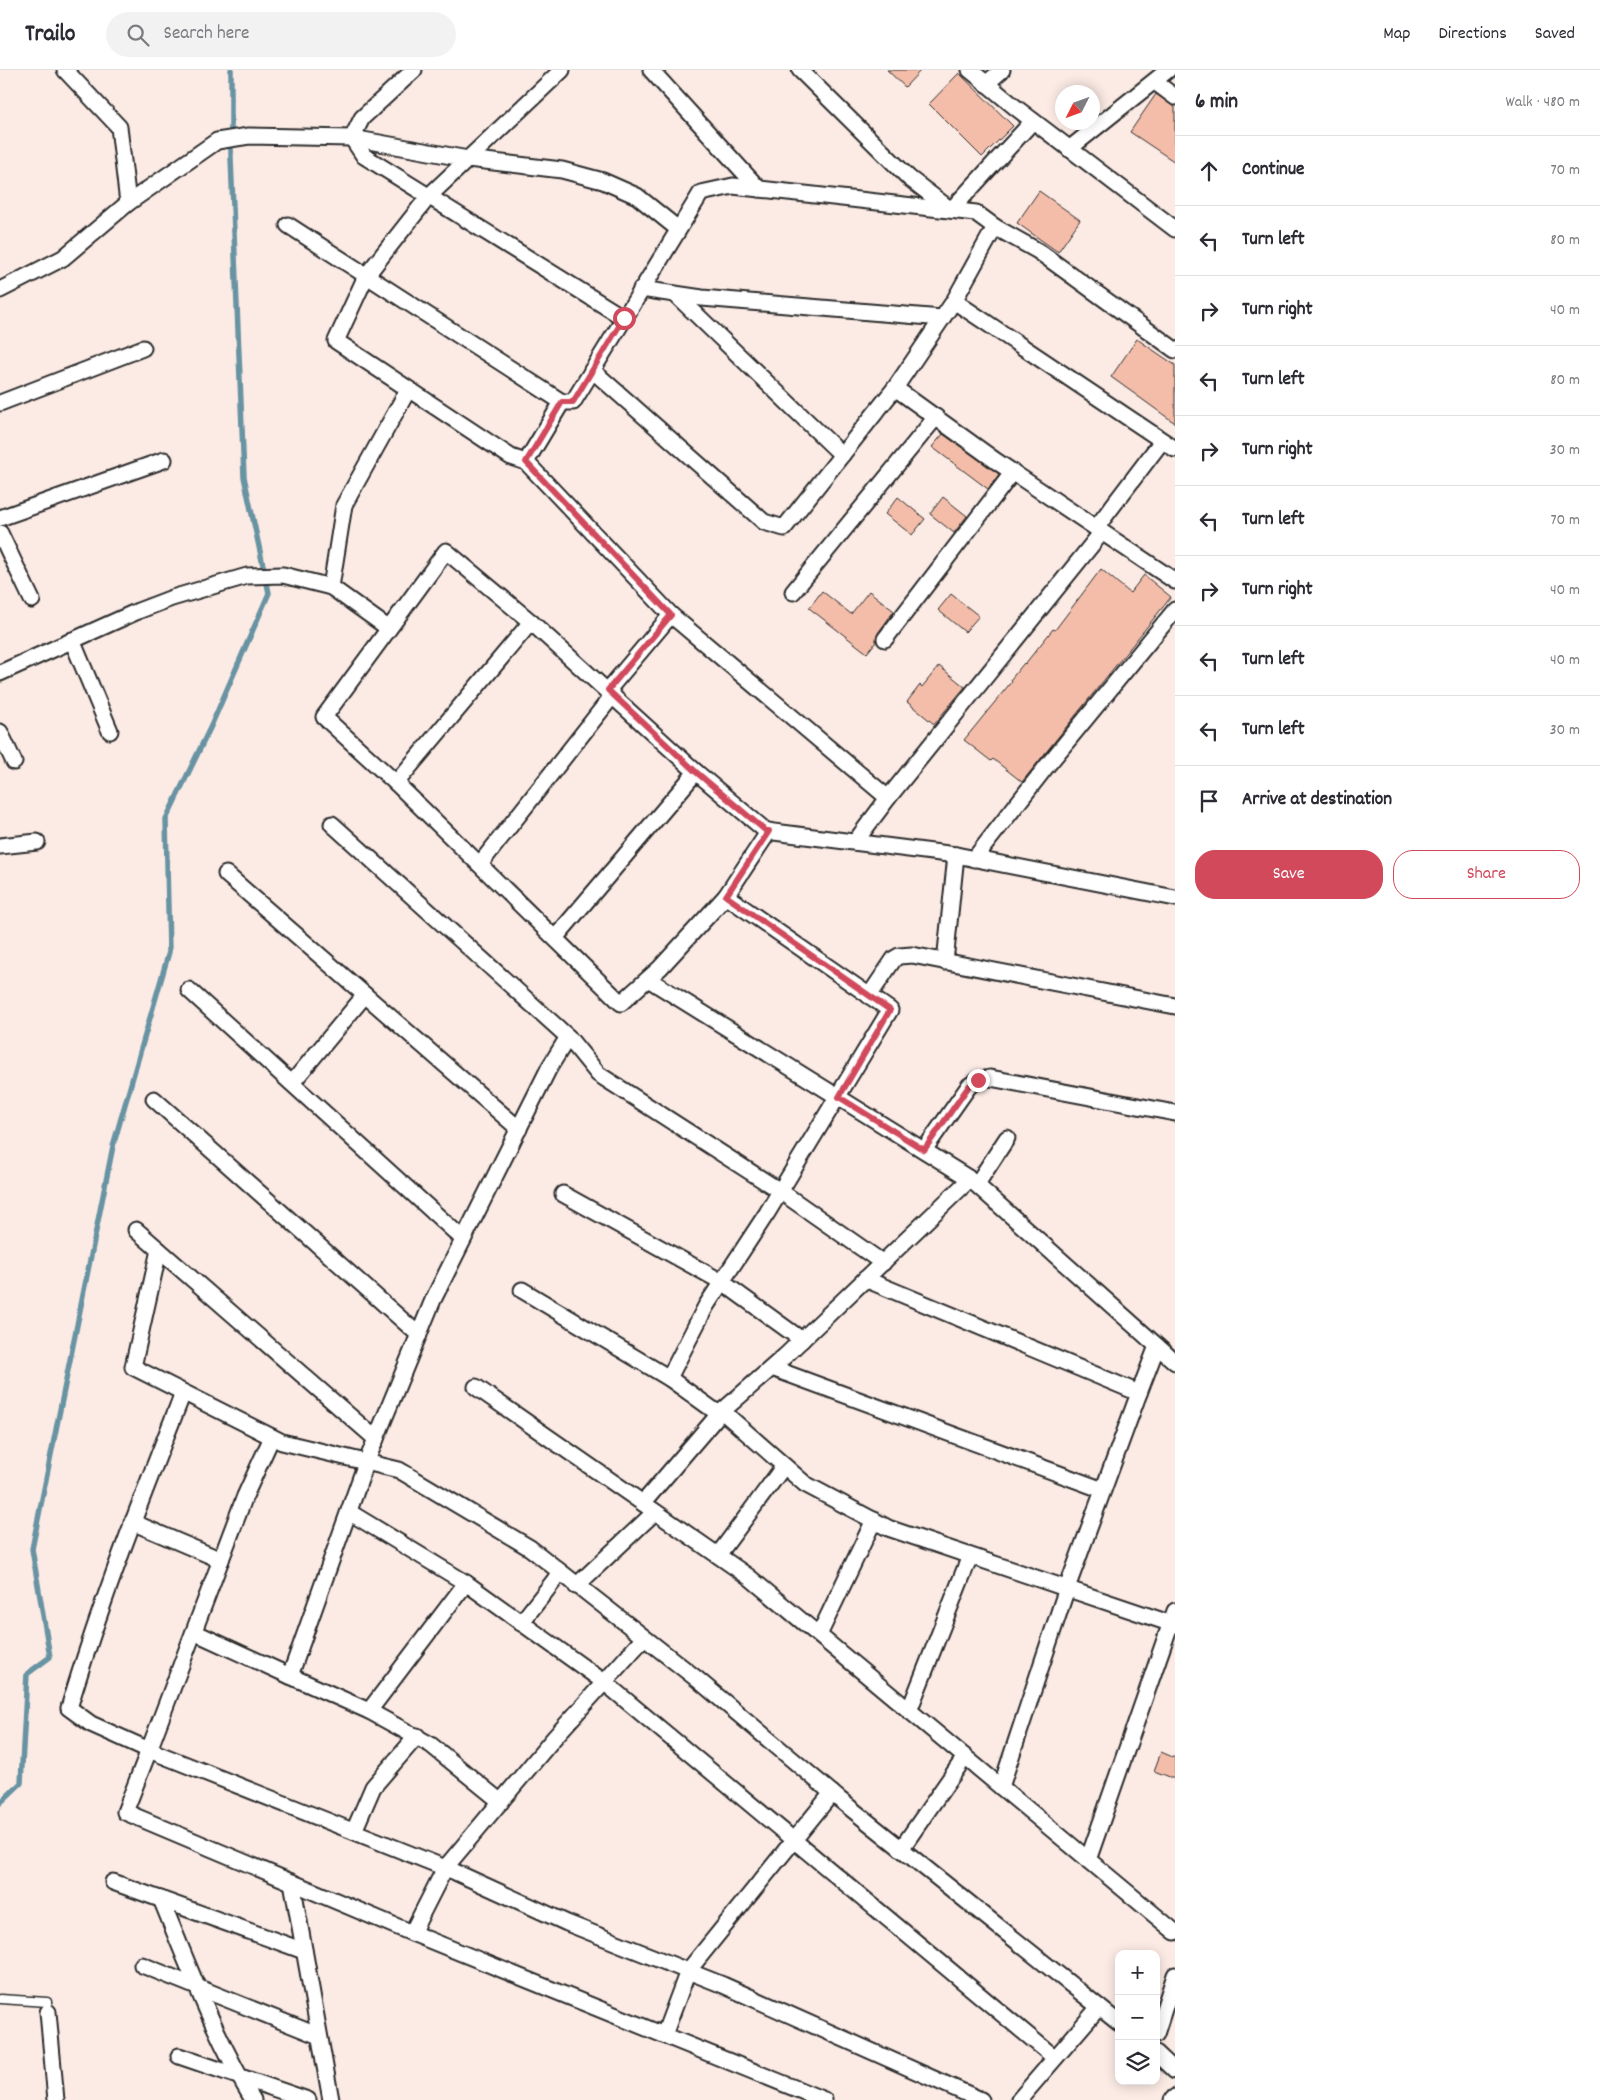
<!DOCTYPE html>
<meta charset="utf-8">
<style>
body{margin:0;font-family:Dekko,sans-serif;background:#f2f2f3;color:#2b2b33}
.controls{position:absolute;right:15px;bottom:15px;display:grid;overflow:hidden;border-radius:10px;box-shadow:0 2px 12px #0003}
.controls button{width:45px;height:45px;display:grid;place-items:center;padding:0;border:0;border-bottom:1px solid #e1e1e2;background:#fff;color:#2b2b33;font:25px sans-serif}
.compass{position:absolute;left:1055px;top:15px;width:45px;height:45px;border-radius:50%;background:#fff;box-shadow:0 2px 12px #0003;rotate:228deg}
.stop{position:absolute;width:15px;height:15px;margin:-11px;border:4px solid #d1495b;border-radius:50%;background:#fff}
.stop.end{background:#d1495b;border-color:#fff;box-shadow:0 1px 5px #0008}
.list{margin:0;padding:0;list-style:none}
h2{display:flex;justify-content:space-between;align-items:center;height:65px;margin:0;padding:0 20px;font-size:21px}
h2 small{font-size:16px;font-weight:400;color:#7c7c81}
.list li{display:grid;grid-template-columns:32px 1fr auto;gap:15px;align-items:center;box-sizing:border-box;height:70px;padding:0 20px;border-top:1px solid #e1e1e2}
.list b{display:block;font-size:19px;white-space:nowrap}
.list em{font-size:16px;font-style:normal;color:#7c7c81}
.actions{display:flex;gap:10px;padding:15px 20px}
.actions a{flex:1;padding:11px 0;border:1px solid #d1495b;border-radius:20px;text-align:center;font-size:18px;color:#d1495b}
.actions .main{background:#d1495b;color:#fff}
.icon{flex:none;width:28px;height:28px;fill:none;stroke:currentColor;stroke-width:2;stroke-linecap:round;stroke-linejoin:round}
.map{position:relative;flex:none;width:1175px;height:2030px;overflow:hidden}
header{display:flex;align-items:center;gap:30px;box-sizing:border-box;height:70px;padding:0 25px;background:#fff;border-bottom:1px solid #e1e1e2}
header strong{font-size:24px}
nav{display:flex;gap:28px;margin-inline-start:auto;font-size:18px}
.search{width:350px;height:45px;background:#f2f2f3;display:flex;align-items:center;gap:12px;box-sizing:border-box;padding:0 18px;border-radius:28px;color:#7c7c81;font-size:19px}
main{display:flex}
aside{flex:1;background:#fff}
.map>svg:first-child{display:block}
.lines{fill:none;stroke-linecap:round;stroke-linejoin:round}
.stream{stroke:#6893a2;stroke-width:5.5}
.building{fill:#f4bda9;stroke:#2b2b2b}
.service-casing{stroke:#2b2b2b;stroke-width:11}
.minor-casing{stroke:#2b2b2b;stroke-width:19}
.service{stroke:#fff;stroke-width:8}
.minor{stroke:#fff;stroke-width:15}
.route{stroke:#d1495b;stroke-width:6}
</style>
<header>
<strong>Trailo</strong>
<div class="search"><svg class="icon" aria-label="search" viewBox="0 0 24 24"><circle cx="10" cy="10" r="6"/><path d="M15 15l6 6"/></svg>Search here</div>
<nav><a>Map</a><a>Directions</a><a>Saved</a></nav>
</header>
<main>
<div class="map">
<svg width="1175" height="2030" viewBox="0 0 1175 2030">
<rect width="100%" height="100%" fill="#fcebe5"/>
<filter id="ink" filterUnits="userSpaceOnUse"><feTurbulence type="fractalNoise" baseFrequency=".02" numOctaves="2"/><feDisplacementMap in="SourceGraphic" scale="10" xChannelSelector="R" yChannelSelector="G"/><feConvolveMatrix kernelMatrix="1 2 1 2 8 2 1 2 1" color-interpolation-filters="sRGB"/></filter>
<g filter="url(#ink)">
<g class="lines">
<polyline class="stream" points="0,1733 21,1713 27,1604 50,1587 32,1479 113,1076 169,882 166,749 211,656 269,523 244,407 231,88 231,0"/>
</g>
<g class="building">
<polygon points="887,0 921,0 905,17"/>
<polygon points="959,3 1013,56 982,87 929,34"/>
<polygon points="1156,24 1175,37 1175,92 1130,62"/>
<polygon points="1039,121 1080,150 1058,182 1017,153"/>
<polygon points="1137,269 1175,295 1175,353 1111,307"/>
<polygon points="943,364 999,404 988,419 932,377"/>
<polygon points="898,427 925,449 912,465 885,444"/>
<polygon points="943,427 967,446 954,463 930,444"/>
<polygon points="1101,499 1130,523 1144,505 1171,527 1022,712 993,689 991,691 964,670 1012,611 1011,609 1024,593 1025,594 1053,559 1055,560"/>
<polygon points="822,521 851,544 869,521 894,541 878,563 876,572 867,583 809,538"/>
<polygon points="951,524 979,546 965,562 938,540"/>
<polygon points="939,596 965,617 934,654 907,632 920,615 922,617"/>
<polygon points="1161,1682 1175,1688 1175,1709 1154,1701"/>
</g>
<g class="lines">
<g class="service-casing">
<polyline id="service" points="0,1929 47,1932 48,1942"/>
</g>
<g class="minor-casing">
<g id="minor">
<polyline points="414,0 362,48 352,68 364,86 624,248"/>
<polyline points="562,0 429,126 366,206 336,271 511,387 526,392 671,545"/>
<polyline points="651,0 759,119"/>
<polyline points="800,0 909,108 951,140 1033,51"/>
<polyline points="970,0 1015,37 1175,159"/>
<polyline points="1155,12 1175,27"/>
<polyline points="986,14 1002,0"/>
<polyline points="1069,79 1168,0"/>
<polyline points="128,133 217,71 249,66 352,68 468,89 562,100 603,111 637,126 678,159"/>
<polyline points="288,155 562,332 573,332 701,123 733,116 976,143 995,157 954,231"/>
<polyline points="995,157 1038,181 1175,280"/>
<polyline points="641,219 702,228 942,248"/>
<polyline points="0,220 63,188 128,133 119,57 65,0"/>
<polyline points="675,224 842,385"/>
<polyline points="592,300 764,452 784,458 895,318 954,231 1175,379"/>
<polyline points="895,318 996,391 1175,511"/>
<polyline points="0,333 143,278"/>
<polyline points="526,392 562,332"/>
<polyline points="0,448 164,390"/>
<polyline points="1096,458 1162,371"/>
<polyline points="0,463 32,530"/>
<polyline points="331,517 344,435 408,320"/>
<polyline points="793,522 936,347"/>
<polyline points="531,552 446,481 324,647 396,713 621,933 660,898 726,826 890,940 767,1143 706,1236 669,1308"/>
<polyline points="885,569 1013,402"/>
<polyline points="72,570 110,661"/>
<polyline points="0,603 138,541 172,528 247,506 283,505 331,517 388,558"/>
<polyline points="608,620 671,545 888,728"/>
<polyline points="0,662 14,692"/>
<polyline points="396,713 531,552 696,702 766,761 956,785 1175,828"/>
<polyline points="332,754 568,967 598,1004 780,1121 883,1193"/>
<polyline points="855,772 888,728 1102,462"/>
<polyline points="0,776 37,772"/>
<polyline points="974,789 1046,697 1175,540"/>
<polyline points="480,794 613,625"/>
<polyline points="226,804 519,1059"/>
<polyline points="726,826 769,761"/>
<polyline points="555,868 696,702"/>
<polyline points="945,892 956,785"/>
<polyline points="648,909 970,1109"/>
<polyline points="189,920 463,1169"/>
<polyline points="869,926 894,889 899,886 912,885 1175,936"/>
<polyline points="292,1013 365,925"/>
<polyline points="154,1029 419,1265"/>
<polyline points="924,1080 969,1016 978,1010 990,1008 1175,1043"/>
<polyline points="977,1114 1007,1068"/>
<polyline points="563,1124 722,1212 802,1270"/>
<polyline points="136,1160 376,1369"/>
<polyline points="159,1180 133,1297 282,1372 399,1400 530,1478 697,1609 839,1729 1119,1953"/>
<polyline points="865,1209 1139,1323 1067,1518 1001,1717"/>
<polyline points="522,1220 669,1308 719,1344"/>
<polyline points="772,1298 1103,1420"/>
<polyline points="476,1317 749,1507 1175,1862"/>
<path d="M 183,1323 C 142,1427 101,1531 69,1638 L 91,1654 L 149,1680 L 125,1742 L 412,1863 L 824,2030"/>
<polyline points="1139,1323 1157,1276"/>
<polyline points="722,1341 805,1414 888,1458 1175,1555"/>
<polyline points="272,1367 245,1426 149,1680 453,1801 567,1853 723,1915 981,2030"/>
<polyline points="643,1433 719,1344 785,1286 970,1109 1175,1292"/>
<polyline points="349,1442 466,1513"/>
<polyline points="132,1452 221,1490"/>
<polyline points="718,1485 784,1396"/>
<polyline points="576,1516 655,1442"/>
<polyline points="521,1553 560,1503"/>
<polyline points="194,1562 290,1606 366,1393 433,1230 549,998 568,967"/>
<polyline points="819,1565 874,1450"/>
<polyline points="290,1606 369,1641 466,1513 604,1612 1055,1988"/>
<polyline points="369,1641 431,1675 501,1732"/>
<polyline points="909,1641 970,1486"/>
<polyline points="354,1761 373,1717 417,1666"/>
<polyline points="901,1779 965,1687"/>
<polyline points="1088,1790 1175,1541"/>
<polyline points="113,1812 304,1881"/>
<polyline points="292,1812 331,2030"/>
<path d="M 161,1829 C 189,1897 215,1967 253,2030"/>
<polyline points="412,1863 445,1798 554,1668 644,1568"/>
<polyline points="142,1895 319,1966"/>
<polyline points="48,1942 56,2030"/>
<polyline points="1156,1964 1175,1905"/>
<polyline points="664,1965 688,1901 832,1723"/>
<polyline points="1156,1983 1175,2001"/>
<polyline points="179,1986 308,2030"/>
<polyline points="1019,2030 1099,1937"/>
<polyline points="1172,2030 1175,2027"/>
</g>
</g>
<use href="#service" class="service"/>
<use href="#minor" class="minor"/>
</g>
</g>
<g class="lines" filter="url(#ink)">
<polyline class="route" points="624,248 573,332 562,332 526,392 671,545 608,620 696,702 766,761 769,761 726,826 890,940 839,1027 924,1080 969,1016 978,1010"/>
</g>
</svg>
<div class="controls">
<button>+</button>
<button>−</button>
<button><svg class="icon" aria-label="layers" viewBox="0 0 24 24"><path d="M12 4l9 5-9 5-9-5zM3 14l9 5 9-5"/></svg></button>
</div>
<svg class="compass" viewBox="-18 -18 36 36"><path d="M0-13l5 13h-10z" fill="#e53935"/><path d="M0 13l5-13h-10z" fill="#7c7c81"/></svg>
<div class="stop" style="left:624px;top:248px"></div>
<div class="stop end" style="left:978px;top:1010px"></div>
</div>
<aside>
<h2>6 min<small>Walk · 480 m</small></h2>
<ul class="list">
<li><svg class="icon" aria-label="ahead" viewBox="0 0 24 24"><path d="M12 20V5M6 11l6-6 6 6"/></svg><div><b>Continue</b></div><em>70 m</em></li>
<li><svg class="icon" aria-label="left" viewBox="0 0 24 24"><path d="M17 20v-9H6M10 6l-5 5 5 5"/></svg><div><b>Turn left</b></div><em>80 m</em></li>
<li><svg class="icon" aria-label="right" viewBox="0 0 24 24"><path d="M7 20v-9h11M14 6l5 5-5 5"/></svg><div><b>Turn right</b></div><em>40 m</em></li>
<li><svg class="icon" aria-label="left" viewBox="0 0 24 24"><path d="M17 20v-9H6M10 6l-5 5 5 5"/></svg><div><b>Turn left</b></div><em>80 m</em></li>
<li><svg class="icon" aria-label="right" viewBox="0 0 24 24"><path d="M7 20v-9h11M14 6l5 5-5 5"/></svg><div><b>Turn right</b></div><em>30 m</em></li>
<li><svg class="icon" aria-label="left" viewBox="0 0 24 24"><path d="M17 20v-9H6M10 6l-5 5 5 5"/></svg><div><b>Turn left</b></div><em>70 m</em></li>
<li><svg class="icon" aria-label="right" viewBox="0 0 24 24"><path d="M7 20v-9h11M14 6l5 5-5 5"/></svg><div><b>Turn right</b></div><em>40 m</em></li>
<li><svg class="icon" aria-label="left" viewBox="0 0 24 24"><path d="M17 20v-9H6M10 6l-5 5 5 5"/></svg><div><b>Turn left</b></div><em>40 m</em></li>
<li><svg class="icon" aria-label="left" viewBox="0 0 24 24"><path d="M17 20v-9H6M10 6l-5 5 5 5"/></svg><div><b>Turn left</b></div><em>30 m</em></li>
<li><svg class="icon" aria-label="arrive" viewBox="0 0 24 24"><path d="M6 21V4h12l-3 4 3 4H6"/></svg><div><b>Arrive at destination</b></div></li>
</ul>
<div class="actions"><a class="main">Save</a><a>Share</a></div>
</aside>
</main>
